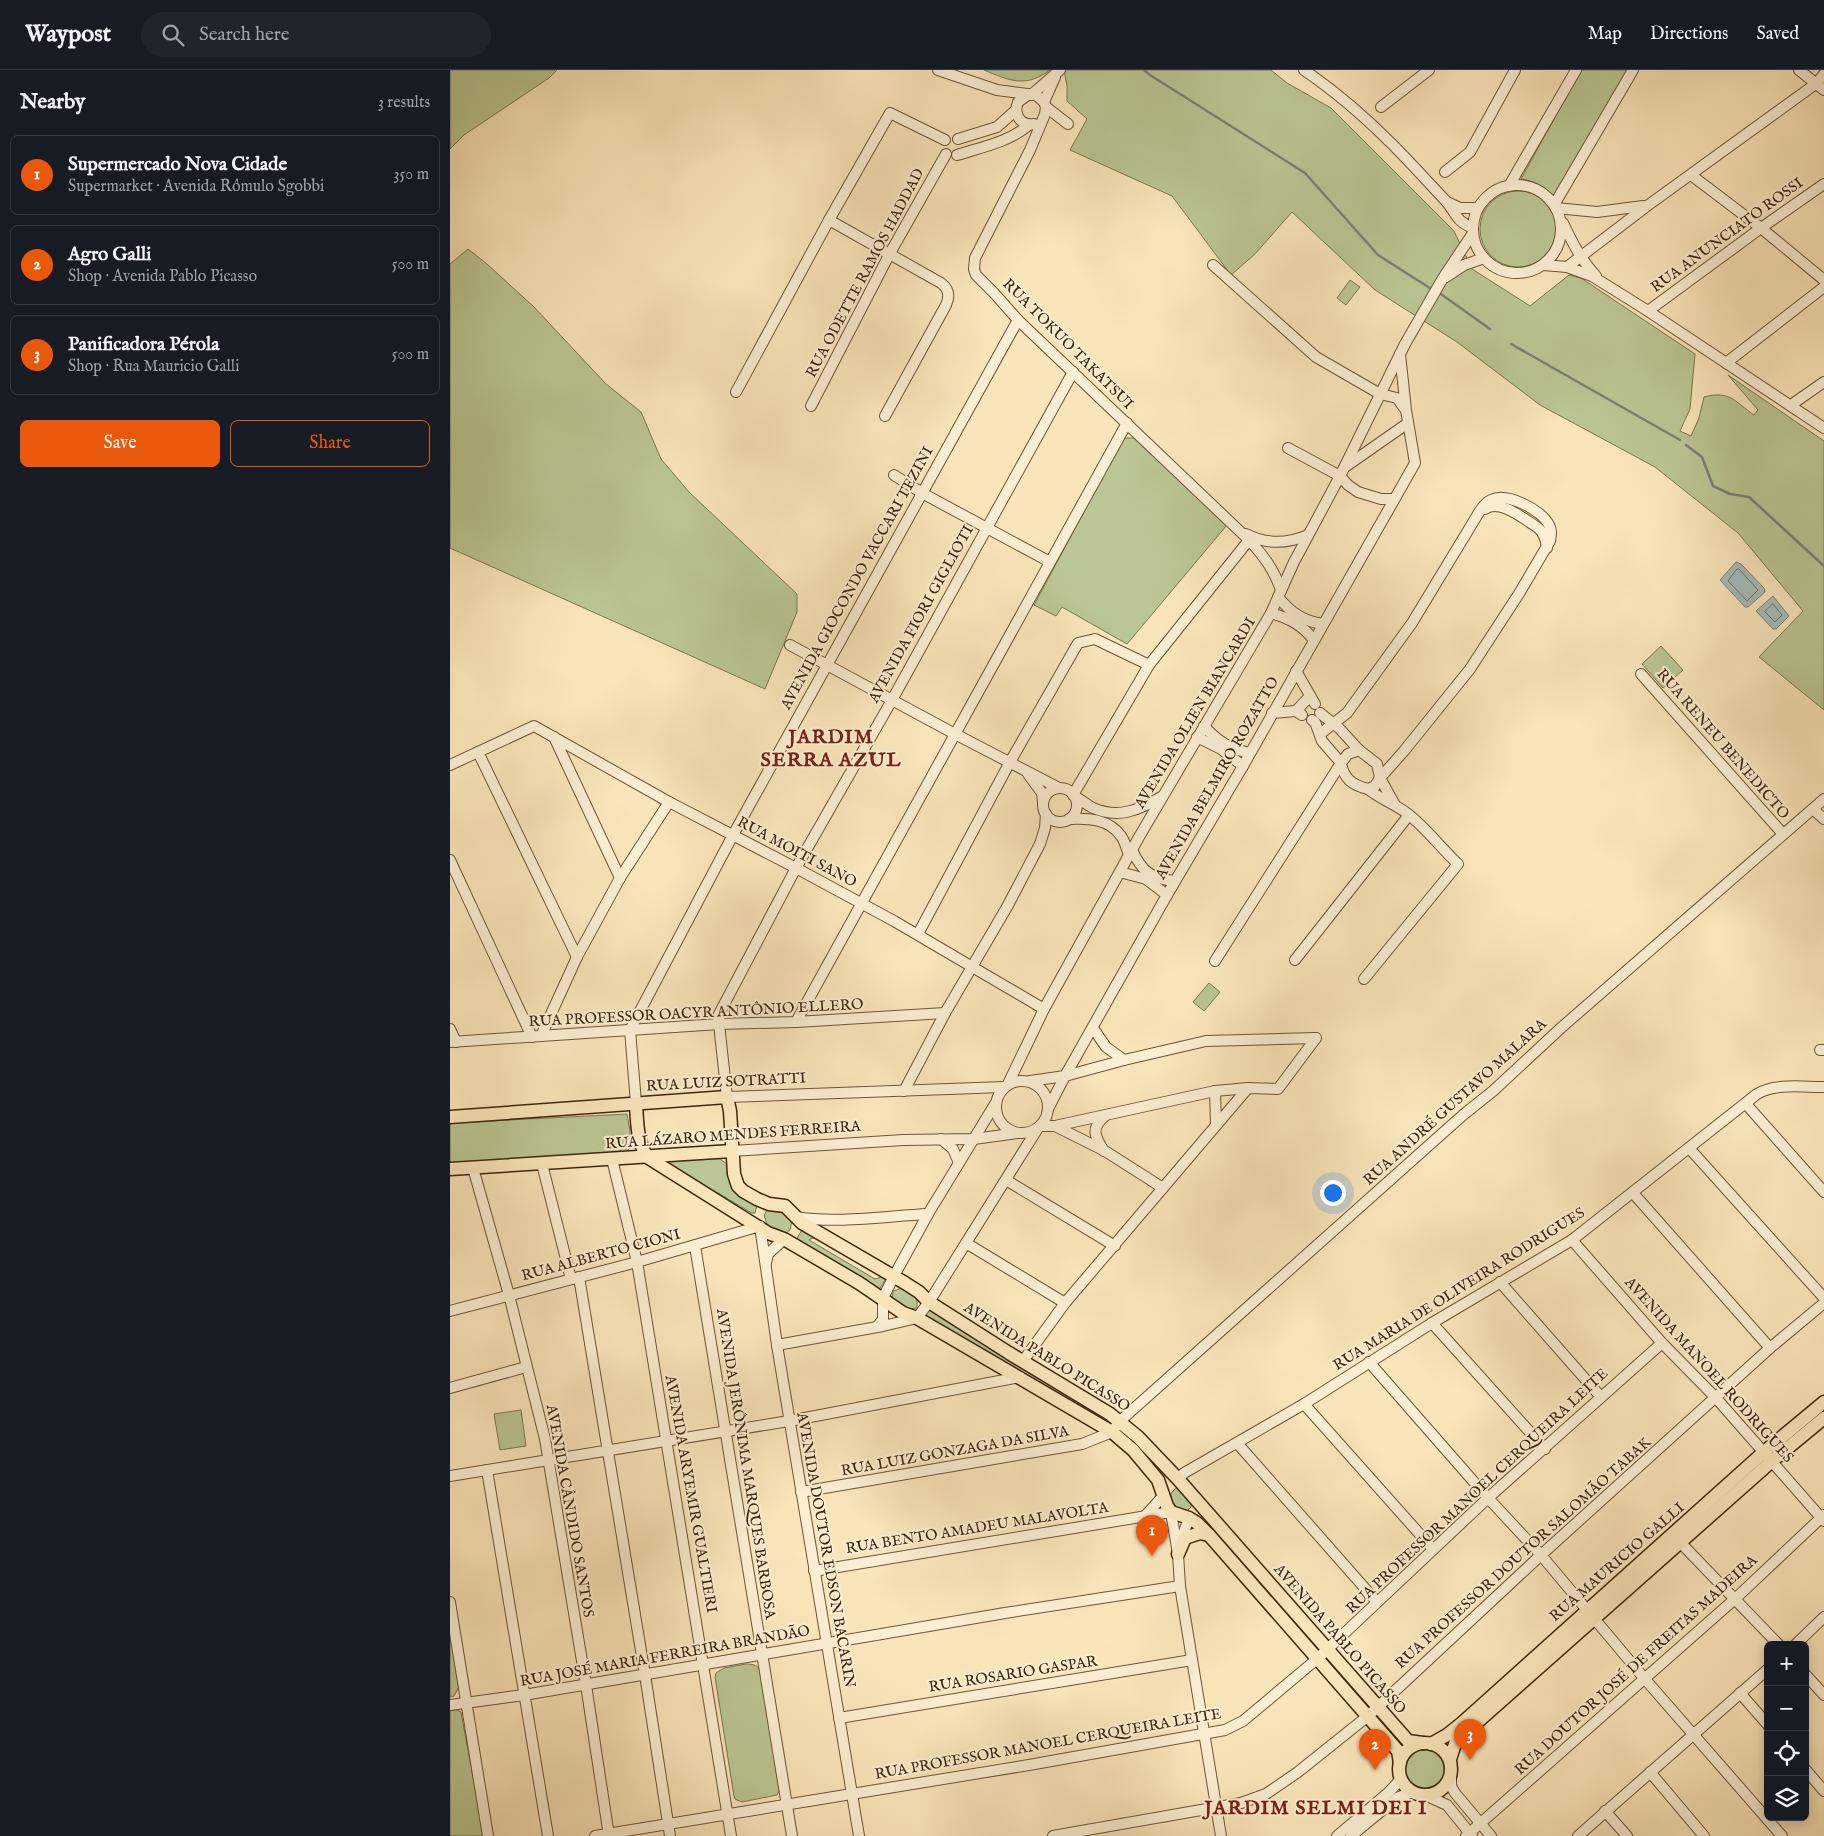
<!DOCTYPE html>
<meta charset="utf-8">
<style>
body{margin:0;font-family:"IM FELL English",serif;background:#20242c;color:#f1f3f6}
.controls{position:absolute;right:15px;bottom:15px;display:grid;overflow:hidden;border-radius:8px;box-shadow:0 2px 12px #0003}
.controls button{width:45px;height:45px;display:grid;place-items:center;padding:0;border:0;border-bottom:1px solid #363941;background:#171b24;color:#f1f3f6;font:25px sans-serif}
.you{position:absolute;left:882px;top:1122px;width:18px;height:18px;margin:-12px;border:4px solid #fff;border-radius:50%;background:#1a73e8;box-shadow:0 0 0 8px #1a73e833}
.badge{display:grid;place-items:center;width:32px;height:32px;border-radius:50%;background:#ea580c;color:#fff;font-size:16px;font-weight:700}
.pin{position:absolute;translate:-50% -41px;filter:drop-shadow(0 1px 2px #0008)}
.pin::after{content:'';position:absolute;top:26px;width:18px;height:15px;background:inherit;clip-path:polygon(0 0,100% 0,50% 100%)}
.list{margin:0;padding:0;list-style:none}
h2{display:flex;justify-content:space-between;align-items:center;height:65px;margin:0;padding:0 20px;font-size:21px}
h2 small{font-size:16px;font-weight:400;color:#9ea1a6}
.list li{display:grid;grid-template-columns:32px 1fr auto;gap:15px;align-items:center;box-sizing:border-box;height:80px;margin:0 10px 10px;padding:0 10px;border:1px solid #363941;border-radius:8px}
.list b{display:block;font-size:19px;white-space:nowrap}
.list p{margin:0;font-size:16px;white-space:nowrap;color:#9ea1a6}
.list em{font-size:16px;font-style:normal;color:#9ea1a6}
.actions{display:flex;gap:10px;padding:15px 20px}
.actions a{flex:1;padding:11px 0;border:1px solid #ea580c;border-radius:8px;text-align:center;font-size:18px;color:#ea580c}
.actions .main{background:#ea580c;color:#fff}
.icon{flex:none;width:28px;height:28px;fill:none;stroke:currentColor;stroke-width:2;stroke-linecap:round;stroke-linejoin:round}
.map{position:relative;flex:none;width:1374px;height:1766px;overflow:hidden}
header{display:flex;align-items:center;gap:30px;box-sizing:border-box;height:70px;padding:0 25px;background:#171b24;border-bottom:1px solid #363941}
header strong{font-size:24px}
nav{display:flex;gap:28px;margin-inline-start:auto;font-size:18px}
.search{width:350px;height:45px;background:#20242c;display:flex;align-items:center;gap:12px;box-sizing:border-box;padding:0 18px;border-radius:28px;color:#9ea1a6;font-size:19px}
main{display:flex}
aside{flex:1;background:#171b24}
.map>svg:first-child{display:block}
.green{fill:#bac693;stroke:#7c764e}
.water{fill:#a4bcbb;stroke:#7c8074}
.lines{fill:none;stroke-linecap:round;stroke-linejoin:round}
.shore{stroke:#727062;stroke-width:1}
.stream{stroke:#7c8074;stroke-width:2.5}
.minor-casing{stroke:#6e5536;stroke-width:12}
.major-casing{stroke:#3f250a;stroke-width:15}
.minor{stroke:#fceed2;stroke-width:10}
.major{stroke:#fae5ba;stroke-width:12}
.labels{text-anchor:middle;dominant-baseline:central;stroke-width:4;stroke-linejoin:round;paint-order:stroke}
.street-label{font-size:15px;fill:#3f250a;stroke:#fceed2}
.district-label{font-size:20px;font-weight:bold;letter-spacing:1px;fill:#7a1f14;stroke:#fceed2}
</style>
<header>
<strong>Waypost</strong>
<div class="search"><svg class="icon" aria-label="search" viewBox="0 0 24 24"><circle cx="10" cy="10" r="6"/><path d="M15 15l6 6"/></svg>Search here</div>
<nav><a>Map</a><a>Directions</a><a>Saved</a></nav>
</header>
<main>
<aside>
<h2>Nearby<small>3 results</small></h2>
<ul class="list">
<li><span class="badge">1</span><div><b>Supermercado Nova Cidade</b><p>Supermarket · Avenida Rômulo Sgobbi</p></div><em>350 m</em></li>
<li><span class="badge">2</span><div><b>Agro Galli</b><p>Shop · Avenida Pablo Picasso</p></div><em>500 m</em></li>
<li><span class="badge">3</span><div><b>Panificadora Pérola</b><p>Shop · Rua Mauricio Galli</p></div><em>500 m</em></li>
</ul>
<div class="actions"><a class="main">Save</a><a>Share</a></div>
</aside>
<div class="map">
<svg width="1374" height="1766" viewBox="0 0 1374 1766">
<rect width="100%" height="100%" fill="#fae5ba"/>
<filter id="stains"><feTurbulence type="fractalNoise" baseFrequency=".004" numOctaves="4"/><feColorMatrix values="0 0 0 0 .2 0 0 0 0 .09 0 0 0 0 .02 0 0 0 .5 -.17"/></filter>
<radialGradient id="worn" r=".72"><stop offset=".6" stop-color="#630" stop-opacity="0"/><stop offset="1" stop-color="#630" stop-opacity=".3"/></radialGradient>
<g class="green">
<polygon points="0,0 107,0 99,8 14,65 0,79"/>
<path d="M 534,0 L 600,0 C 576,18 560,11 534,0 Z"/>
<path d="M 614,0 L 821,0 L 837,13 L 881,38 L 1004,161 L 1022,199 L 1080,236 L 1119,205 L 1131,208 L 1245,284 L 1240,339 L 1230,361 L 1241,366 L 1249,348 L 1254,327 C 1280,320 1285,332 1304,345 L 1308,340 L 1278,305 L 1374,371 L 1374,640 L 1309,587 L 1353,541 L 1288,463 L 1205,397 L 1090,335 L 1007,272 L 925,220 L 842,142 L 805,184 L 781,205 L 722,126 L 620,80 L 637,49 L 617,31 L 617,16 Z"/>
<path d="M 1131,0 L 1178,0 L 1106,128 C 1095,117 1086,111 1071,109 Z"/>
<circle cx="1068" cy="159" r="38"/>
<polygon points="18,179 37,194 84,237 156,314 191,342 211,389 239,422 347,524 347,542 315,619 0,478 0,194"/>
<polygon points="900,210 910,217 896,235 887,228"/>
<polygon points="675,368 684,368 777,455 677,574 612,537 606,546 584,535 670,375"/>
<polygon points="1211,576 1233,600 1213,618 1192,594"/>
<polygon points="759,913 770,922 754,941 743,932"/>
<polygon points="177,1044 180,1061 180,1078 176,1082 0,1093 0,1053"/>
<path d="M 267,1087 L 277,1094 C 279,1123 283,1122 307,1135 L 305,1143 L 302,1143 L 215,1092 L 216,1089 Z"/>
<polygon points="328,1137 342,1151 340,1160 336,1163 318,1158 314,1145 318,1139"/>
<polygon points="353,1158 365,1167 359,1170 425,1209 434,1206 435,1210 429,1220 346,1170"/>
<polygon points="452,1218 467,1227 467,1238 458,1239 442,1229 443,1221"/>
<polygon points="478,1237 660,1350 655,1352 472,1245"/>
<polygon points="71,1340 76,1376 50,1380 44,1344"/>
<path d="M 726,1418 L 729,1418 L 741,1433 L 741,1437 L 736,1442 C 726,1439 719,1434 721,1423 Z"/>
<polygon points="0,1561 9,1617 4,1626 0,1627"/>
<path d="M 296,1594 C 303,1594 308,1595 311,1602 L 331,1717 L 327,1725 L 292,1732 L 285,1729 L 284,1726 L 265,1607 L 266,1603 L 274,1598 Z"/>
<polygon points="3,1638 11,1642 34,1766 0,1766 0,1639"/>
<circle cx="976" cy="1699" r="21"/>
</g>
<g class="water">
<polygon points="1286,492 1291,494 1314,518 1315,522 1298,537 1295,537 1270,510"/>
<polygon points="1323,526 1339,546 1326,559 1323,559 1306,541"/>
</g>
<g class="lines">
<g class="shore">
<polygon points="1289,499 1308,520 1297,531 1278,511 1286,500"/>
<polygon points="1323,534 1332,545 1325,552 1315,542"/>
</g>
<g class="stream">
<polyline points="694,0 700,5 855,103 928,185 983,220"/>
<polyline points="988,222 1040,259"/>
<polyline points="1061,274 1230,370"/>
<polyline points="1236,375 1252,387 1263,416 1280,424 1299,427 1374,496"/>
</g>
<g class="minor-casing">
<g id="minor">
<polyline points="488,0 547,20 586,25 594,32 596,37 618,54"/>
<path d="M 854,0 C 885,21 915,47 942,74 C 960,92 977,111 995,130 C 1006,142 1005,151 1023,158"/>
<polyline points="1349,0 1374,20"/>
<path d="M 578,25 L 568,32 C 563,45 571,56 584,54"/>
<polyline points="581,25 610,0"/>
<polyline points="594,32 605,7"/>
<path d="M 596,37 L 595,44 L 580,80 L 525,188 L 524,199 L 526,205 L 544,223 L 568,250 L 799,470 C 814,486 824,500 831,520"/>
<polyline points="931,37 979,0"/>
<polyline points="508,69 547,57 566,40"/>
<path d="M 507,85 C 532,77 559,72 579,55"/>
<polyline points="995,102 1020,82 1065,0"/>
<polyline points="1241,105 1311,158 1374,210"/>
<circle cx="1067" cy="159" r="44"/>
<polyline points="1059,116 1126,0"/>
<polyline points="997,132 1010,138 1028,138"/>
<polyline points="1104,135 1183,0"/>
<polyline points="1106,138 1147,142 1193,136"/>
<path d="M 379,150 L 491,213 C 499,219 500,226 496,235 L 435,346"/>
<path d="M 1113,153 C 1122,172 1131,190 1146,206"/>
<polyline points="763,195 866,287 930,324 947,328 955,339"/>
<polyline points="1093,195 1117,197 1142,206 1198,241 1374,358"/>
<polyline points="1117,197 1197,136 1367,13 1374,4"/>
<polyline points="996,207 1014,195 1034,188"/>
<polyline points="1198,241 1311,158 1374,114"/>
<polyline points="1276,293 1374,217"/>
<polyline points="286,322 379,150 440,43 495,70"/>
<polyline points="1341,335 1374,312"/>
<polyline points="361,336 439,185 496,84"/>
<polyline points="838,378 890,406 898,415 908,422 931,429 944,429"/>
<polyline points="895,397 958,353"/>
<polyline points="444,405 472,423 600,492"/>
<path d="M 1035,439 C 1049,428 1074,449 1087,457 C 1094,462 1096,469 1097,478"/>
<path d="M 796,464 C 817,475 837,474 858,465"/>
<path d="M 828,527 C 841,543 853,551 873,554"/>
<path d="M 821,543 C 839,548 852,555 864,570"/>
<polyline points="340,575 505,664 609,718"/>
<polyline points="846,601 865,634"/>
<polyline points="1191,604 1333,764"/>
<polyline points="846,641 860,626"/>
<polyline points="822,643 846,641 852,645"/>
<polyline points="870,643 889,658 909,680"/>
<path d="M 754,656 C 767,671 780,679 800,683"/>
<path d="M 870,664 L 897,643 L 962,553 L 1028,444 C 1031,439 1036,432 1041,430 C 1057,422 1092,440 1099,455 C 1102,461 1101,465 1100,471 L 1070,522 L 1020,599 L 954,681 L 930,708 L 925,716 L 918,719 C 902,715 894,709 891,693 L 898,684 L 909,680 L 927,694 L 930,708 L 945,735"/>
<polyline points="104,667 170,808"/>
<polyline points="747,667 771,679 793,696"/>
<polyline points="28,682 127,887"/>
<polyline points="0,695 84,656 219,732 346,798 444,851 594,939"/>
<polyline points="578,704 592,723 593,732"/>
<circle cx="610" cy="735" r="17"/>
<path d="M 711,727 C 689,740 669,749 643,738 C 637,735 630,729 623,725 L 699,595 L 799,470"/>
<polyline points="1363,739 1374,749"/>
<path d="M 619,749 C 639,748 659,749 671,766 C 675,771 677,780 679,785"/>
<path d="M 682,780 C 692,802 702,809 725,811"/>
<polyline points="0,790 82,967"/>
<polyline points="670,802 696,809 717,825"/>
<polyline points="468,864 560,692 628,573 645,569 699,595"/>
<polyline points="845,890 959,745"/>
<polyline points="765,891 891,693 872,671 865,652 862,650"/>
<path d="M 914,909 L 1008,794 C 991,778 976,758 958,744 C 945,734 930,729 918,719"/>
<polyline points="346,952 677,353"/>
<polyline points="643,958 656,977 674,990"/>
<polyline points="0,959 6,972"/>
<polyline points="91,966 127,887 170,808 219,732"/>
<polyline points="0,972 269,954 346,952 495,943"/>
<polyline points="1370,980 1374,980"/>
<circle cx="572" cy="1037" r="26"/>
<polyline points="580,1011 615,1006 674,990 756,971 866,968"/>
<polyline points="558,1014 594,939 689,767 821,543 844,492 890,406 955,274 993,208 1023,163"/>
<polyline points="554,1017 277,1027 269,954 269,944 346,798 442,630 623,302"/>
<polyline points="454,1021 495,943 557,837 590,774 595,758 596,744"/>
<polyline points="765,1021 766,1055"/>
<polyline points="186,1033 180,960 283,765 568,250"/>
<polyline points="1296,1034 1374,1122"/>
<polyline points="598,1039 615,1006 717,825 793,696 965,393 956,340 950,284"/>
<polyline points="590,1056 605,1056 765,1021 798,1018 828,1019 866,968"/>
<polyline points="605,1056 655,1081 713,1118"/>
<polyline points="491,1069 503,1079 509,1093"/>
<polyline points="1239,1078 1374,1228"/>
<polyline points="282,1081 453,1070 524,1069 568,1063"/>
<path d="M 654,1081 C 645,1067 640,1058 655,1046"/>
<polyline points="162,1089 187,1192 281,1766"/>
<polyline points="92,1094 121,1209"/>
<polyline points="23,1098 59,1225 95,1369 136,1615 159,1766"/>
<polyline points="556,1110 665,1176"/>
<polyline points="1183,1123 1320,1278"/>
<path d="M 346,1147 C 386,1154 437,1146 478,1144"/>
<polyline points="1122,1170 1212,1273 1266,1328 1374,1451"/>
<polyline points="516,1173 615,1233"/>
<polyline points="245,1176 342,1766"/>
<polyline points="316,1193 318,1184 334,1169"/>
<polyline points="129,1207 195,1605 220,1766"/>
<polyline points="1050,1212 1151,1327"/>
<polyline points="0,1241 187,1192 310,1156 327,1275 409,1766"/>
<polyline points="982,1253 1095,1379"/>
<polyline points="427,1257 433,1249 433,1228 444,1206 478,1144 545,1034"/>
<polyline points="327,1275 433,1256 467,1248 479,1232 588,1058"/>
<polyline points="573,1291 615,1233 798,1018"/>
<polyline points="919,1292 1038,1428 1091,1485 1194,1608 1332,1766"/>
<polyline points="0,1318 76,1297"/>
<polyline points="854,1334 983,1479"/>
<polyline points="787,1373 927,1532"/>
<polyline points="37,1400 98,1766"/>
<polyline points="0,1406 339,1351 570,1307"/>
<path d="M 728,1409 L 734,1403 L 854,1334 L 982,1253 L 1122,1170 L 1307,1024 C 1326,1013 1352,1017 1374,1017"/>
<polyline points="351,1422 632,1374 662,1362 670,1351 1013,1045 1043,1021 1112,957 1374,729"/>
<polyline points="695,1446 714,1425"/>
<polyline points="1226,1468 1329,1575"/>
<polyline points="730,1473 739,1448"/>
<polyline points="364,1501 721,1442 728,1484 730,1516 771,1766"/>
<polyline points="0,1532 38,1766"/>
<polyline points="1345,1575 1374,1547"/>
<polyline points="1355,1604 1374,1625"/>
<polyline points="1290,1623 1318,1655"/>
<polyline points="0,1635 74,1625 555,1543 730,1516"/>
<polyline points="389,1648 742,1590"/>
<polyline points="1355,1699 1374,1721"/>
<polyline points="1200,1702 1254,1766"/>
<polyline points="1001,1706 1001,1716 1005,1723 1041,1766"/>
<polyline points="977,1726 997,1735 1022,1766"/>
<polyline points="1155,1741 1177,1766"/>
<polyline points="145,1766 579,1695 775,1660 793,1651 867,1589 1038,1428 1212,1273"/>
<polyline points="603,1766 791,1733 816,1724 848,1702 918,1646 1091,1485 1320,1278 1374,1233"/>
<polyline points="887,1766 939,1722 951,1709"/>
<polyline points="901,1766 947,1728 962,1722"/>
<polyline points="1016,1766 1286,1528 1374,1445"/>
<polyline points="1128,1766 1318,1599"/>
</g>
</g>
<g class="major-casing">
<g id="major">
<path d="M 186,1033 C 187,1053 187,1070 197,1087 L 318,1163 L 334,1169 L 409,1213 L 453,1243 L 467,1248 L 662,1362 L 683,1380 L 708,1410 L 717,1436 L 721,1442 L 739,1448 L 747,1453 L 759,1465 L 948,1681 L 950,1693"/>
<polyline points="0,1047 277,1027 280,1041 284,1104 288,1116 293,1121 307,1129 319,1134 335,1136 352,1153 455,1213 469,1222 479,1232 559,1283 660,1344 688,1367 728,1409 958,1671 973,1673"/>
<polyline points="0,1099 282,1081"/>
<polyline points="728,1484 735,1468 750,1463 759,1465"/>
<circle cx="975" cy="1699" r="26"/>
<polyline points="981,1674 997,1665 1012,1653 1314,1382 1374,1332"/>
<polyline points="1000,1689 1006,1671 1322,1391 1374,1348"/>
</g>
</g>
<use href="#minor" class="minor"/>
<use href="#major" class="major"/>
</g>
<g class="labels">
<g class="street-label">
<text transform="translate(1277 165) rotate(-36)">RUA ANUNCIATO ROSSI</text>
<text transform="translate(415 203) rotate(-62)">RUA ODETTE RAMOS HADDAD</text>
<text transform="translate(618 274) rotate(45)">RUA TOKUO TAKATSUI</text>
<text transform="translate(407 508) rotate(-61)">AVENIDA GIOCONDO VACCARI TEZINI</text>
<text transform="translate(471 544) rotate(-61)">AVENIDA FIORI GIGLIOTI</text>
<text transform="translate(745 643) rotate(-59)">AVENIDA OLIEN BIANCARDI</text>
<text transform="translate(1273 674) rotate(49)">RUA RENEU BENEDICTO</text>
<text transform="translate(767 708) rotate(-60)">AVENIDA BELMIRO ROZATTO</text>
<text transform="translate(347 782) rotate(28)">RUA MOITI SANO</text>
<text transform="translate(246 943) rotate(-3)">RUA PROFESSOR OACYR ANTÔNIO ELLERO</text>
<text transform="translate(276 1012) rotate(-3)">RUA LUIZ SOTRATTI</text>
<text transform="translate(1005 1032) rotate(-42)">RUA ANDRÉ GUSTAVO MALARA</text>
<text transform="translate(283 1065) rotate(-4)">RUA LÁZARO MENDES FERREIRA</text>
<text transform="translate(151 1185) rotate(-15)">RUA ALBERTO CIONI</text>
<text transform="translate(1009 1219) rotate(-32)">RUA MARIA DE OLIVEIRA RODRIGUES</text>
<text transform="translate(597 1287) rotate(32)">AVENIDA PABLO PICASSO</text>
<text transform="translate(1259 1300) rotate(48)">AVENIDA MANOEL RODRIGUES</text>
<text transform="translate(505 1381) rotate(-10)">RUA LUIZ GONZAGA DA SILVA</text>
<text transform="translate(296 1394) rotate(81)">AVENIDA JERÔNIMA MARQUES BARBOSA</text>
<text transform="translate(1027 1421) rotate(-43)">RUA PROFESSOR MANOEL CERQUEIRA LEITE</text>
<text transform="translate(241 1424) rotate(80)">AVENIDA ARYEMIR GUALTIERI</text>
<text transform="translate(120 1441) rotate(80)">AVENIDA CÂNDIDO SANTOS</text>
<text transform="translate(527 1458) rotate(-9)">RUA BENTO AMADEU MALAVOLTA</text>
<text transform="translate(376 1480) rotate(80)">AVENIDA DOUTOR EDSON BACARIN</text>
<text transform="translate(1073 1483) rotate(-42)">RUA PROFESSOR DOUTOR SALOMÃO TABAK</text>
<text transform="translate(1167 1492) rotate(-41)">RUA MAURICIO GALLI</text>
<text transform="translate(890 1569) rotate(49)">AVENIDA PABLO PICASSO</text>
<text transform="translate(215 1586) rotate(-10)">RUA JOSÉ MARIA FERREIRA BRANDÃO</text>
<text transform="translate(1186 1595) rotate(-42)">RUA DOUTOR JOSÉ DE FREITAS MADEIRA</text>
<text transform="translate(563 1604) rotate(-9)">RUA ROSARIO GASPAR</text>
<text transform="translate(598 1674) rotate(-10)">RUA PROFESSOR MANOEL CERQUEIRA LEITE</text>
</g>
<g class="district-label">
<text x="381" y="667">JARDIM<tspan x="381" dy="23">SERRA AZUL</tspan></text>
<text x="866" y="1738">JARDIM SELMI DEI I</text>
</g>
</g>
<rect width="100%" height="100%" filter="url(#stains)"/>
<rect width="100%" height="100%" fill="url(#worn)"/>
</svg>
<div class="controls">
<button>+</button>
<button>−</button>
<button><svg class="icon" aria-label="locate" viewBox="0 0 24 24"><circle cx="12" cy="12" r="6"/><path d="M12 2v4M12 18v4M2 12h4M18 12h4"/></svg></button>
<button><svg class="icon" aria-label="layers" viewBox="0 0 24 24"><path d="M12 4l9 5-9 5-9-5zM3 14l9 5 9-5"/></svg></button>
</div>
<div class="you"></div>
<div class="pin badge" style="left:702px;top:1486px">1</div>
<div class="pin badge" style="left:925px;top:1700px">2</div>
<div class="pin badge" style="left:1020px;top:1690px">3</div>
</div>
</main>
